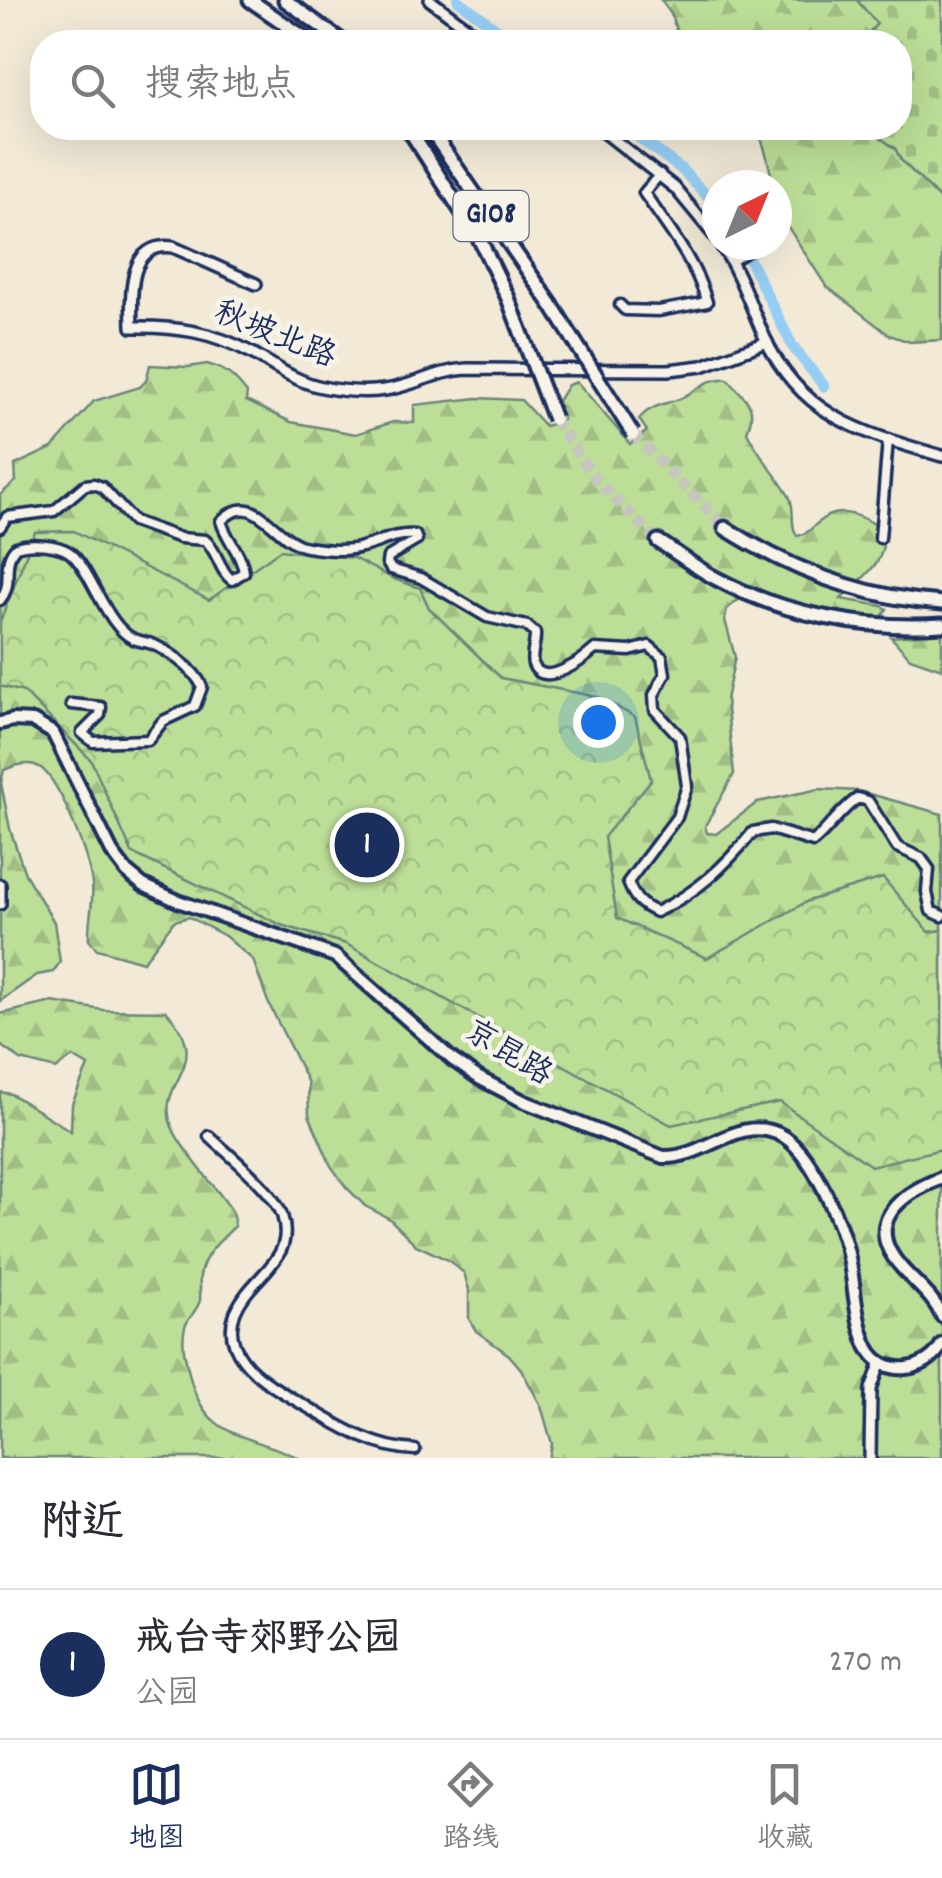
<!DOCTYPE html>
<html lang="zh">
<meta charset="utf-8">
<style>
body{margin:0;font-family:Dekko,"LXGW WenKai TC",sans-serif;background:#f2f2f3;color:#2b2b33}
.compass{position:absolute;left:702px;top:170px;width:90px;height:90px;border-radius:50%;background:#fff;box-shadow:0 10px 40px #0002;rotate:43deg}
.you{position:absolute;left:598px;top:722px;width:35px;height:35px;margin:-25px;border:8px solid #fff;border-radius:50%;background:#1a73e8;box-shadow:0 0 0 15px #1a73e833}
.badge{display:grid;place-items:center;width:65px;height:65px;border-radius:50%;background:#1b2f5e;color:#fff;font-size:32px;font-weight:700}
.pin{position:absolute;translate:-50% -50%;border:5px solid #fff;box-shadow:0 2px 10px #0006}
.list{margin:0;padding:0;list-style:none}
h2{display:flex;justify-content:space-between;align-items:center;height:130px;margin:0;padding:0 40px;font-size:42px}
h2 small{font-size:32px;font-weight:400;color:#7c7c81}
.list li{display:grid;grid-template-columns:65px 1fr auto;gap:30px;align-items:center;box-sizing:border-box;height:150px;padding:0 40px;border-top:2px solid #e1e1e2}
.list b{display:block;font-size:38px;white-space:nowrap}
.list p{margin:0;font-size:32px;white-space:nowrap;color:#7c7c81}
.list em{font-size:32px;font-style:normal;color:#7c7c81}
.icon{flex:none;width:55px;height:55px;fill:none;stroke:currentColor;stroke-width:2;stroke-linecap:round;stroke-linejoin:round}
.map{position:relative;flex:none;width:942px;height:1458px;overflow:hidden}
.search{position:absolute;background:#fff;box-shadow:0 10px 40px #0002;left:30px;right:30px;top:30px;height:110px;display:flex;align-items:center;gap:25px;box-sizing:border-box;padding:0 35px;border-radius:40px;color:#7c7c81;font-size:38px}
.sheet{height:280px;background:#fff}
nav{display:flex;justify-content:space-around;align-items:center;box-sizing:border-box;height:140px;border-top:2px solid #e1e1e2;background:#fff;font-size:28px;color:#7c7c81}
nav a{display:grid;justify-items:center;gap:5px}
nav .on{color:#1b2f5e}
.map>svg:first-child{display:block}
.forest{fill:url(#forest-firs);stroke:#6c867a;stroke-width:2.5}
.cemetery{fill:url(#cemetery-stones);stroke:#6c867a;stroke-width:2.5}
.park{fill:url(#park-crowns);stroke:#6c867a;stroke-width:2.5}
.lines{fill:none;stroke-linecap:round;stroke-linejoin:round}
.river{stroke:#95cdf4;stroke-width:11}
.trunk-tunnel{stroke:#c7c5bf;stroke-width:11;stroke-dasharray:11 5.5;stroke-linecap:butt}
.minor-casing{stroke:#1b2f5e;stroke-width:15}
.tertiary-casing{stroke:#1b2f5e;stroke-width:16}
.secondary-casing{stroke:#1b2f5e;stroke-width:18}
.trunk-casing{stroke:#1b2f5e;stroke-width:19}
.minor{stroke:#f7f3e8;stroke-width:8}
.tertiary{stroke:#f7f3e8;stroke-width:9}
.secondary{stroke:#f7f3e8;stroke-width:10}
.trunk{stroke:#f7f3e8;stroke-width:11}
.trunk-bridge-casing{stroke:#1b2f5e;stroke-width:19;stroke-linecap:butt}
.trunk-bridge{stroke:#f7f3e8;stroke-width:11}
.labels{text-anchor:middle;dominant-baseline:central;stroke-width:9;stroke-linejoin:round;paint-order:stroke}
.shield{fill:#f7f3e8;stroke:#5d6a87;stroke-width:2.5}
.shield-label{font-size:30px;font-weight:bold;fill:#1b2f5e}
.street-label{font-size:32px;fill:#1b2f5e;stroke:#f7f3e8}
</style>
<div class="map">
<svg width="942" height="1458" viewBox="0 0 942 1458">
<defs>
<pattern id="forest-firs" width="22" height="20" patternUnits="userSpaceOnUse" patternTransform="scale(2.5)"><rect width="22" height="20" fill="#bcde97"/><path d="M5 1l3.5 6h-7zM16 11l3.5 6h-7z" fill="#a1bf85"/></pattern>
<pattern id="cemetery-stones" width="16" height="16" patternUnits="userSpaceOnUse" patternTransform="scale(2.5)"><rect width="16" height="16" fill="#bcde97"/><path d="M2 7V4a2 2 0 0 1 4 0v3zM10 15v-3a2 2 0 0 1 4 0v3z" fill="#a1bf85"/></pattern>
<pattern id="park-crowns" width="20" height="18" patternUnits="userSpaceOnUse" patternTransform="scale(2.5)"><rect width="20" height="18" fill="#bcde97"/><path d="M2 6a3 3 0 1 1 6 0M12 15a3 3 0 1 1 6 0" fill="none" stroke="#a1bf85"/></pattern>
</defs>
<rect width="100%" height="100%" fill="#f2ead7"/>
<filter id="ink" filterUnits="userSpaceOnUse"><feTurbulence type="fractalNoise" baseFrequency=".01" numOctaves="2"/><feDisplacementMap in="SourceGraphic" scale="20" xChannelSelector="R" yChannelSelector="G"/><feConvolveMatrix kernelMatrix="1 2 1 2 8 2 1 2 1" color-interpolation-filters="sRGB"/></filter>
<g filter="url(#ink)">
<g class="forest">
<polygon points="661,0 857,0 877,24 860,42 680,42 671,14"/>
<path d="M 754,128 L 854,128 L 859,132 L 876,135 L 895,148 L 901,160 L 942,201 L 942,340 L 910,342 L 889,335 L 826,286 L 777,210 L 777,185 L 774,185 C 768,167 766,141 754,128 Z"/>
<path d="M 207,364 C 226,369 235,377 247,393 L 246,401 L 291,422 L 356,434 L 393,422 L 414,423 L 414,405 L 477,398 L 521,400 L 545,426 L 563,420 L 558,401 L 568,385 L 577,382 L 630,444 L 647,431 L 639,419 C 651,404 667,405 683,397 C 699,389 708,377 728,379 C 746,401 758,403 747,432 C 759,456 776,474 789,496 C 796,509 789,524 797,536 C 810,534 813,525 824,518 C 842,507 864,517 880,528 C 893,560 861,578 841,599 L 882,606 L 887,609 L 882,617 C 841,620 799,608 762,591 L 742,597 L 727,609 L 725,620 L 735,657 L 726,700 L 734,774 L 705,826 L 707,833 L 716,834 L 758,802 L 819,789 L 859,791 L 942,814 L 942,1458 L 549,1458 L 552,1444 L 541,1406 L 521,1369 L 509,1355 L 476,1331 L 469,1319 L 469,1290 L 464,1273 L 448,1260 L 416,1245 L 390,1219 L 365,1206 L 346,1187 L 331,1166 L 309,1115 L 308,1083 L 268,1002 L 253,960 L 225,936 L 189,917 L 174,921 L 143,962 L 97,949 L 89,940 C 88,921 94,903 92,884 C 90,860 61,783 41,768 C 30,760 15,765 4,770 L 1,783 L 10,829 L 25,874 L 54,922 L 60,962 L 53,972 L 37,975 L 0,1001 L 0,495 L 16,481 L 15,465 L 52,448 L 94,401 L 140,387 L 146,381 L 150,365 L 188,367 Z"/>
<polygon points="942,633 942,669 910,658 891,637"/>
<path d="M 52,1002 L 103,1010 L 166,1011 C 218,1066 153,1081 172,1127 C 181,1149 217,1188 232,1211 L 235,1226 C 220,1241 203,1254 200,1276 C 199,1284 201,1292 200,1300 C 198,1310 188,1317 185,1327 C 181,1342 185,1358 189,1373 C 204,1441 248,1433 299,1458 L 0,1458 L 0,1092 L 11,1094 L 71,1131 L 72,1104 L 88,1066 L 73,1057 L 56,1069 L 21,1060 L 0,1045 L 0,1014 Z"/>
</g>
<polygon class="cemetery" points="857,0 942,0 942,201 901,160 895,148 876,135 859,132 854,128 900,128 900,42 860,42 877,24"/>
<polygon class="park" points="74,531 209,600 280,550 353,558 394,579 420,588 429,608 501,678 598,697 635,717 651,780 604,837 617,918 707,958 808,901 883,878 929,932 942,930 942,1149 871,1166 780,1102 671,1125 346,944 281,925 132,853 91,760 24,692 0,686 0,622 35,532"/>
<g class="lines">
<g class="river">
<polyline points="458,0 514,42"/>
<polyline points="626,128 681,169 717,206"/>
<polyline points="742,245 793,347 824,386"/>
</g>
<g class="trunk-tunnel">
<polyline points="554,419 596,480 658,541"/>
<polyline points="633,434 725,528"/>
</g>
<g class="minor-casing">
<g id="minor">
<polyline points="732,261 752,248"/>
<path d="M 620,305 L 625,310 L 659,311 L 707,302 C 695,261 668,228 644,193 L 660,174"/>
<path d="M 0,527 L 7,517 L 54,511 L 85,485 L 94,484 L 102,487 L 133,521 L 180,538 L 205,540 C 218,551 219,571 232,580 L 244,572 C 242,554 226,539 221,521 C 256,486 273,541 307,547 C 325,550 345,552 362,547 C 382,542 395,533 415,535 L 417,540 L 388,557 L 387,563 L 391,569 L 421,578 L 487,617 L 527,626 L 535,633 C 536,642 530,657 533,664 C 543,690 584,659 595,649 L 630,651 L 649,646 L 662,657 L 665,674 L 654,695 L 655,710 L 680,737 L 687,786 L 677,817 L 628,882 C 634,898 640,905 656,912 C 698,892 724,867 753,832 L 771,829 L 813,842 C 830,828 840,810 858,798 L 868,801 L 897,847 L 921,858 L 929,869 L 927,892 L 931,911 L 942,916"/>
<polyline points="880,538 888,439"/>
<path d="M 0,600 C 15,583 0,563 16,547 C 30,542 57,544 69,552 C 89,566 103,617 127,635 C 134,641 141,641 149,643 C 167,649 196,670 202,687 L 195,706 L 163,721 L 148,740 L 93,742 L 82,733 L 100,715 L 101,707 L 71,704"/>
<path d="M 209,1136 C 229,1155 273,1190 282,1215 C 294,1253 266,1268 246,1294 C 205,1348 262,1381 302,1404 C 338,1425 372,1448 415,1450"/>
</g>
</g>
<g class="tertiary-casing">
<g id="tertiary">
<polyline points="430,0 486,42"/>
<polyline points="599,128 675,188 717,239"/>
<path d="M 721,245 C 740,273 750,305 764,336 C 800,417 863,433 942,456"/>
<path d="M 256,284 L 173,247 C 127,241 131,296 132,327 C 176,326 213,332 252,353 C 275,366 296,382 322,387 C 342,391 364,393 385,390 C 413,386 436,371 467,369 L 669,370 L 702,366 L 767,342"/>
<polyline points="0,885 0,904"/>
<polyline points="870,1458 871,1389 881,1362"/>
</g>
</g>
<g class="secondary-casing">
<g id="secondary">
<path d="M 0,723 L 13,720 L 33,721 L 53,733 L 112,852 L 127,872 L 143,885 L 178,901 L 335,956 L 453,1060 L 479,1078 L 523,1101 L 663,1157 C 705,1159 736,1115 779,1134 C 811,1148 842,1224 849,1258 C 855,1287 855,1322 868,1348 C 884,1379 928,1372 942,1344"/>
<path d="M 942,1178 C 900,1194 861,1223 902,1268 C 916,1284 933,1296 942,1316"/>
</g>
</g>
<g class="trunk-casing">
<g id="trunk">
<polyline points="250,0 311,42"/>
<polyline points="285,0 343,42"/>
<polyline points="408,128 480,240 508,298"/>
<polyline points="429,128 551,304"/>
<path d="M 725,528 C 791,570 863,598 942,603"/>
<path d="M 658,541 C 677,553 696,568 717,579 C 784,615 866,630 942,625"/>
</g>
</g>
<use href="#minor" class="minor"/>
<use href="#tertiary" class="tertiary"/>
<use href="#secondary" class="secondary"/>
<use href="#trunk" class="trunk"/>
<g class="trunk-bridge-casing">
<g id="trunk-bridge">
<polyline points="508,298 554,419"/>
<polyline points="551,304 633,434"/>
</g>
</g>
<use href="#trunk-bridge" class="trunk-bridge"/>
</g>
</g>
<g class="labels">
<rect class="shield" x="453.5" y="191" width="75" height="50" rx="8"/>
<g class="shield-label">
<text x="491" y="216">G108</text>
</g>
<g class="street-label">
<text transform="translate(274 337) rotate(22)">秋坡北路</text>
<text transform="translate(507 1055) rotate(31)">京昆路</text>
</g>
</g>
</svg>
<svg class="compass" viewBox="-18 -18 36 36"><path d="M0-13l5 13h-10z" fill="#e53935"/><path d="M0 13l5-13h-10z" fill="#7c7c81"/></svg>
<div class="you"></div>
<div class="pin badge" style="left:367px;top:845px">1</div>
<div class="search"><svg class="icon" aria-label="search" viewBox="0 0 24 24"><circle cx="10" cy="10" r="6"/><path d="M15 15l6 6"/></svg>搜索地点</div>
</div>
<section class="sheet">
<h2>附近<small></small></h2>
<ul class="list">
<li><span class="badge">1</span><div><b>戒台寺郊野公园</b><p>公园</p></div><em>270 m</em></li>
</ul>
</section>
<nav>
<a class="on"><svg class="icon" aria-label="map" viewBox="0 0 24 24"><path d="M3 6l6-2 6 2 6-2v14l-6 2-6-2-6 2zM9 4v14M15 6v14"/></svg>地图</a>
<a><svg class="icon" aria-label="directions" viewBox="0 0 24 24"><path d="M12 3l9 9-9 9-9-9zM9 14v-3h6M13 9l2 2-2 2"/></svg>路线</a>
<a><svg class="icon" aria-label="saved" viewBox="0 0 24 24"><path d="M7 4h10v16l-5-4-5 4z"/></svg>收藏</a>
</nav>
